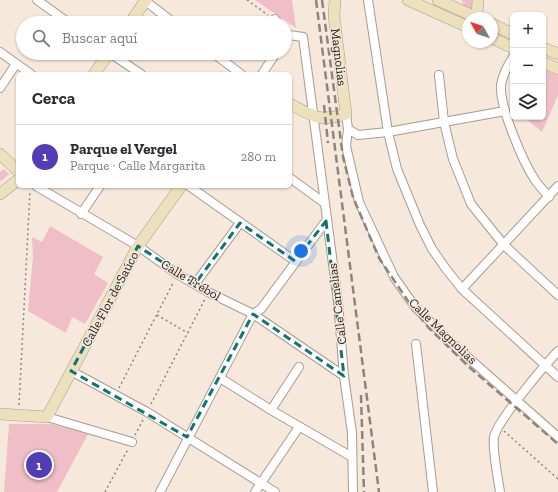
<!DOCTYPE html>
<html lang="es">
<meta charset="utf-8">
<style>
body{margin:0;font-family:"Zilla Slab",serif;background:#f7f7f7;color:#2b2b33}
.controls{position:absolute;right:12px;top:12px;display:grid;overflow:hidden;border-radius:6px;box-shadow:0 1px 3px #0004}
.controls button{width:36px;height:36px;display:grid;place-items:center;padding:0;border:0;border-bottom:1px solid #e1e1e2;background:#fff;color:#2b2b33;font:20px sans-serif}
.compass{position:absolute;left:462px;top:12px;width:36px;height:36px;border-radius:50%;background:#fff;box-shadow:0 1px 3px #0004;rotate:309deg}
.you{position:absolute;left:301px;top:251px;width:14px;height:14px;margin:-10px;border:3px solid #fff;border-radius:50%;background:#1a73e8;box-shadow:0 0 0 6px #1a73e833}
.badge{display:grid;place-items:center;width:26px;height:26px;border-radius:50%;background:#523db4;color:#fff;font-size:13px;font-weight:700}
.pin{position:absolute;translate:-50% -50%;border:2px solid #fff;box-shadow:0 1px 4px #0006}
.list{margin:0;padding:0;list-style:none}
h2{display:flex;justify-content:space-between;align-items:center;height:52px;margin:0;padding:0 16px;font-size:17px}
h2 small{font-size:13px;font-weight:400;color:#7c7c81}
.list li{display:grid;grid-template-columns:26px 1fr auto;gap:12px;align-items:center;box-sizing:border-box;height:64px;padding:0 16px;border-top:1px solid #e1e1e2}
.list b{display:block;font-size:15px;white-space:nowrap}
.list p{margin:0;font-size:13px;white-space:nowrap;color:#7c7c81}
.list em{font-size:13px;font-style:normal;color:#7c7c81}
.icon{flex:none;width:22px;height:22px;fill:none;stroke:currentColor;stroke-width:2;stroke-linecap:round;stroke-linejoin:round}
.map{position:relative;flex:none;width:558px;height:492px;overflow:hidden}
.search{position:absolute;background:#fff;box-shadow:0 1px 3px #0004;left:16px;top:16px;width:276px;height:44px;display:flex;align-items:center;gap:10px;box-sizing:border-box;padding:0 14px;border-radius:22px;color:#7c7c81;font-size:15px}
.panel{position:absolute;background:#fff;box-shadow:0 1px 3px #0004;left:16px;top:72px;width:276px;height:116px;border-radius:6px}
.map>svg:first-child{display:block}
.green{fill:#efbec7}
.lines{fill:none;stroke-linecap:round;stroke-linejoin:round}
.street-casing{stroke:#a99b90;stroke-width:10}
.secondary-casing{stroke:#a99b90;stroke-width:12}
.path{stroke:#8f857c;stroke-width:1.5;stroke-dasharray:2 3;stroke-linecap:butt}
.street{stroke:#fff;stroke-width:8}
.secondary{stroke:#ede0bc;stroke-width:11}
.rail{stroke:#8e847b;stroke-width:2.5;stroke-dasharray:8 4;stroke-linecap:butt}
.marked{fill:none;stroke:#0f766e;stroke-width:3;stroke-dasharray:8 5;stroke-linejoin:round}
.labels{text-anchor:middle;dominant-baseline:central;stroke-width:3;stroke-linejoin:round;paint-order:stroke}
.street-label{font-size:13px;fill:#221d18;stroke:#f7e8dc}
</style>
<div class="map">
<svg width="558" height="492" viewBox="0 0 558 492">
<rect width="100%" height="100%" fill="#f7e8dc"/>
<g class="green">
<polygon points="255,0 292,0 296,28"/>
<polygon points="462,0 475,0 474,7 469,10 464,8"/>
<polygon points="543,69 558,76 558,95 542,132 524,117 543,117"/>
<polygon points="4,169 9,174 0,182 0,172"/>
<polygon points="50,226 103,257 94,274 108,283 85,324 72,317 66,333 28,311 33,257 32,237 42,242"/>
<polygon points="9,424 52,424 88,434 57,492 4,492"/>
</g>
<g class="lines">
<g class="street-casing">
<g id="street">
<polyline points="37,0 69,23"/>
<polyline points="144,0 174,23"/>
<polyline points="368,0 388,132 397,169 420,225 432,249 446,269 462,289 558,377"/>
<polyline points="275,19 278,23"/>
<polyline points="289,35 303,37 338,302 344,376 352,433 353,492"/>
<polyline points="0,52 31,74"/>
<polyline points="110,53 141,74"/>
<polyline points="213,53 241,74"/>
<path d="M 513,57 C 507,67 503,74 501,85 C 499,106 523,162 535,180 C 539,186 544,191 549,197"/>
<polyline points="262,74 276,53"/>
<polyline points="439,75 444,122 453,159 471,204 504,245 558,295"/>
<polyline points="0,88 16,64"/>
<polyline points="346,114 348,129 346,146 359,202 394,277 416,308 454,345 558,437"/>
<polyline points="348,129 358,135 388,132 505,111"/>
<polyline points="290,178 323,202"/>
<polyline points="36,186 138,246 177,274 208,292 253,314 344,376"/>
<polyline points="189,186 295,261"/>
<polyline points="81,214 100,186"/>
<polyline points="195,284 240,223"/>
<polyline points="462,289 558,186"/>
<polyline points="416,344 433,492"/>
<polyline points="71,371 147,412 275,492"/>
<polyline points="220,378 271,410 352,457"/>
<polyline points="271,410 299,367"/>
<polyline points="47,417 132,442"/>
<polyline points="160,492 253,314 261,309 326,221"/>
<polyline points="255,492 299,427"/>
<path d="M 500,492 C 498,478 492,449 494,437 C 497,421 545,365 558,351"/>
</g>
</g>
<g class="secondary-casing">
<g id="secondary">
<polyline points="408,0 468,27"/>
<polyline points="438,0 478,18"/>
<polyline points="477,18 478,0"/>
<polyline points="130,23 146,0"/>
<polyline points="492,24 513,34"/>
<polyline points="492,38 513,48"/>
<polyline points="543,48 558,54"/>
<polyline points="543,62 558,69"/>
<polyline points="94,74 109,53"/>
<path d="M 290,104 C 315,117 318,122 346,114 L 334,16 L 335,0"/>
<polyline points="0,154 18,171"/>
<polyline points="0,194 18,180"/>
<polyline points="0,414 47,417 138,246 181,186"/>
</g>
</g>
<g class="path">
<polyline points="247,0 268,15"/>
<polyline points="157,315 188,333"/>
<polyline points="119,388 174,281"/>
<polyline points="151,404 205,299"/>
<polyline points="19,405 30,191"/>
<polyline points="504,431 558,479"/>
<polyline points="135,435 144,418"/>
<polyline points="105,492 128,449"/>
</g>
<use href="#street" class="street"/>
<use href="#secondary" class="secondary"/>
<g class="rail">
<polyline points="316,0 379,492"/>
<polyline points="322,0 343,157 353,197 379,258 412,307 428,327 469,367 558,444"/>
<polyline points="324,105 328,143"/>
<polyline points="361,395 364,492"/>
</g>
</g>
<path class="marked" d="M 326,221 L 344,376 L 253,314 L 187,437 L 71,371 L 138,246 L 195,284 L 240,223 L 295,261 Z"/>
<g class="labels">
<g class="street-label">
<text transform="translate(339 57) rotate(83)">Magnolias</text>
<text transform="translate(191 280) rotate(31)">Calle Trébol</text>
<text transform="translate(110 299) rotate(-62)">Calle Flor de Saúco</text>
<text transform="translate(337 304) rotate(-97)">Calle Camelias</text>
<text transform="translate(443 331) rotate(44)">Calle Magnolias</text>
</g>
</g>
</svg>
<div class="controls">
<button>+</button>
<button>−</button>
<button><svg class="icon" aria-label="layers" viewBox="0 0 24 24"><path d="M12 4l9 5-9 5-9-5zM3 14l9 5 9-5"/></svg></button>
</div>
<svg class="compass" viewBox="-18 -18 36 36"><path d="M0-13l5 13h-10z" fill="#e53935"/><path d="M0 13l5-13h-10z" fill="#7c7c81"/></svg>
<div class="you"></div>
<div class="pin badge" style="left:39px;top:465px">1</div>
<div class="search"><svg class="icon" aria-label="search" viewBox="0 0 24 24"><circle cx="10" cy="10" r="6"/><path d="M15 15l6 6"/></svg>Buscar aquí</div>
<section class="panel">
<h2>Cerca<small></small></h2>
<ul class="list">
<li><span class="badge">1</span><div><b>Parque el Vergel</b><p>Parque · Calle Margarita</p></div><em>280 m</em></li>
</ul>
</section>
</div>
